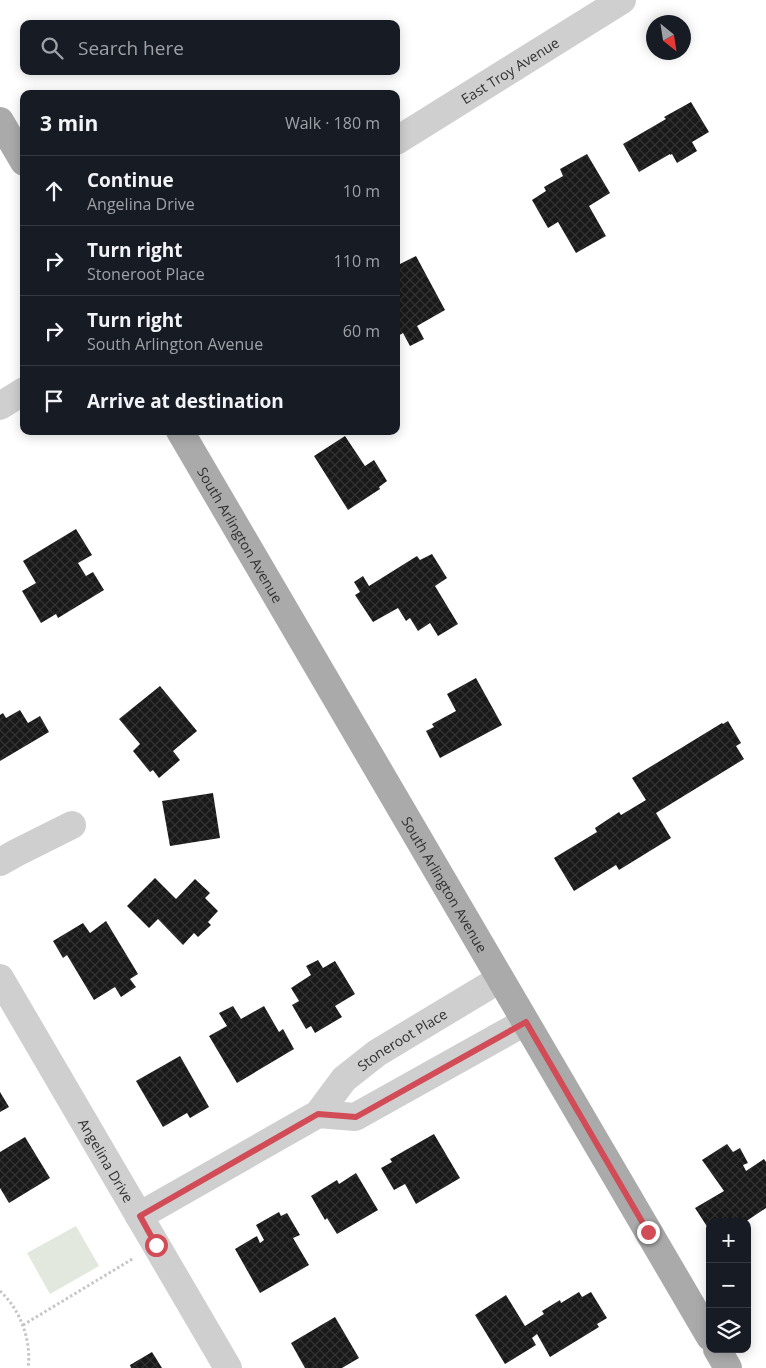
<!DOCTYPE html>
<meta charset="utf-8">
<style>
body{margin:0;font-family:"Open Sans",sans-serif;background:#20242c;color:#f1f3f6}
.controls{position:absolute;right:15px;bottom:15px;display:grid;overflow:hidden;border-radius:10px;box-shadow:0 2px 12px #0003}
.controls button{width:45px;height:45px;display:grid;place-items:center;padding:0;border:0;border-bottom:1px solid #363941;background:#171b24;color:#f1f3f6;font:25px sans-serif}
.compass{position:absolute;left:646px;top:15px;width:45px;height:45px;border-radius:50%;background:#171b24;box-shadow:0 2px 12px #0003;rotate:150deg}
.stop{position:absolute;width:15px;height:15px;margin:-11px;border:4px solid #d24c57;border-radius:50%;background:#fff}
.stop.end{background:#d24c57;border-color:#fff;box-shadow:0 1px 5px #0008}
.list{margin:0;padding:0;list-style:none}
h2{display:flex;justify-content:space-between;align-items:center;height:65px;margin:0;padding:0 20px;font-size:21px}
h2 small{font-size:16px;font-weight:400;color:#9ea1a6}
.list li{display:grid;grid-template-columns:32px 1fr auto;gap:15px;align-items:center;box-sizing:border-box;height:70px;padding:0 20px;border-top:1px solid #363941}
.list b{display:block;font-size:19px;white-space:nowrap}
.list p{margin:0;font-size:16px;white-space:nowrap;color:#9ea1a6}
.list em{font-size:16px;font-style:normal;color:#9ea1a6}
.icon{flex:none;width:28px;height:28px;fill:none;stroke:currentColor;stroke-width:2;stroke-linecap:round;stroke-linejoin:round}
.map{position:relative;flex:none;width:766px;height:1368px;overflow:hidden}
.search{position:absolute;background:#171b24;box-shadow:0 2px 12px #0003;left:20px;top:20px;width:380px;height:55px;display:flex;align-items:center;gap:12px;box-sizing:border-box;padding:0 18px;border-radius:10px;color:#9ea1a6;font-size:19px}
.panel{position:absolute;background:#171b24;box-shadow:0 2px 12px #0003;left:20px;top:90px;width:380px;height:345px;border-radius:10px}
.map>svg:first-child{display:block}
.park{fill:#e2e8dd}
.building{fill:url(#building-cross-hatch)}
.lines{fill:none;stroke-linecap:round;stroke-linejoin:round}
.path{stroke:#c6c6c6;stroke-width:3;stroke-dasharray:2.5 2.5;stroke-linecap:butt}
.minor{stroke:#cfcfcf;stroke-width:28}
.major{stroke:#aaa;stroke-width:28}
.route{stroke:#d24c57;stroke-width:6}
.labels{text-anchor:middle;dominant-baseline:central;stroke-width:5;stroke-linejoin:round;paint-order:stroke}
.street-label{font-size:14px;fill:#323232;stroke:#fff}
</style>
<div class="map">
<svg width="766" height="1368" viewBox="0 0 766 1368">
<defs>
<pattern id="building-cross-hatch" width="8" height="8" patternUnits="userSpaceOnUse" patternTransform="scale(1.25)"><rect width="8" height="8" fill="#191919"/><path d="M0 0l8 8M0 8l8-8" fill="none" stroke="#323232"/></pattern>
</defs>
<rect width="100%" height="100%" fill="#fff"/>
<polygon class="park" points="76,1226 99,1266 50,1294 27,1253"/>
<g class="building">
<polygon points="691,102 709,132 692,142 697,151 677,163 672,154 670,155 670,154 639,172 623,144 666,119 664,117"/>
<polygon points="587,154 610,193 589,206 606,236 576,253 558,222 548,228 532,200 546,191 544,187 563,176 560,169"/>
<polygon points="416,256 445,310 417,326 424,339 410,346 403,333 396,337 396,266"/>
<polygon points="345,436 365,466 374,460 387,481 379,487 380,489 348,510 314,456"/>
<polygon points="76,529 92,555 78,563 86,576 93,572 104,590 58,618 56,614 41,623 22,591 36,583 23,561"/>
<polygon points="432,554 447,578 435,586 458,624 438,636 430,623 418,631 410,618 406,621 398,608 373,622 355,595 360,592 354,582 363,576 369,586 417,556 420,560"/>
<polygon points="476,678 502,725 440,758 426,731 434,727 432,724 456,711 447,694"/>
<polygon points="160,686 197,731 173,751 180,760 159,778 153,770 150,772 133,751 140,744 119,719"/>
<polygon points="20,710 28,723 40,716 49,732 0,761 0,715 3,713 6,718"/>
<polygon points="728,721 741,743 736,746 744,759 656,813 671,838 619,870 616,865 574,891 554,858 597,832 595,828 619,812 621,815 646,800 632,778 722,723 723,724"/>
<polygon points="213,793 220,838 170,846 162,801"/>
<polygon points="155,878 176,899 195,879 210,893 205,898 218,911 208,922 211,925 198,937 194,933 183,945 158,919 149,928 127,906"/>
<polygon points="106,921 138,974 130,979 136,987 121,997 115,987 94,1000 67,955 63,958 53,941 83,923 90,933"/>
<polygon points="318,960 323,968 335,961 355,994 335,1006 342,1017 315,1033 311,1026 306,1029 292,1005 299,1001 291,988 311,975 306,966"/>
<polygon points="233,1006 241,1019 264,1006 279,1032 283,1029 294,1049 237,1083 209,1036 227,1026 219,1013"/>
<polygon points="180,1056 209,1107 190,1118 187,1113 163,1127 136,1081"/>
<polygon points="0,1092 9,1107 0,1112"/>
<polygon points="434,1134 460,1178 416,1204 405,1184 394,1190 381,1168 392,1162 390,1159"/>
<polygon points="25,1137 50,1178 9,1203 0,1188 0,1152"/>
<polygon points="727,1144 733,1152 740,1148 748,1163 743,1165 746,1171 764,1159 766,1162 766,1208 745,1222 710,1222 710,1231 695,1208 724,1191 702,1160"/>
<polygon points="356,1173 378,1210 337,1234 327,1218 325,1220 311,1196 337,1180 339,1184"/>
<polygon points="279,1212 281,1216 287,1213 300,1235 293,1238 309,1265 260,1293 235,1249 257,1236 260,1243 264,1240 256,1225"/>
<polygon points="579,1292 582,1297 591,1292 607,1318 597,1324 599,1327 550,1357 537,1334 532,1338 536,1345 505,1364 475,1315 506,1295 525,1326 544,1314 542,1311 560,1300 561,1303"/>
<polygon points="335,1317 359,1358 342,1368 305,1368 291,1343"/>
<polygon points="152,1352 162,1368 131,1368 130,1365"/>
</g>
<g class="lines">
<g class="path">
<path d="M 0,1291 C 20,1309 32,1341 28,1368"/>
<polyline points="23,1325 134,1258"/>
</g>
<g class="minor">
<path id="s1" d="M 396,141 L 622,0"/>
<polyline points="0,406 24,391"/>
<polyline points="0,862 16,853 72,825"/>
<path id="s2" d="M 0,978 L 228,1368"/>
<polyline points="318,1114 355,1117 525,1022"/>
<path id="s3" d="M 139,1216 L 318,1114 L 344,1079 L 377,1053 L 500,979"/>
</g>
<g class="major">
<polyline points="0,121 24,162"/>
<path id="s4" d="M 180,431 L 710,1337"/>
<polyline points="717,1349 728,1368"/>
</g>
</g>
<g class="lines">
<polyline class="route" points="156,1245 140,1216 318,1114 356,1117 526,1022 648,1232"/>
</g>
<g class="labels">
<g class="street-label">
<text stroke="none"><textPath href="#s1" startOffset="134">East Troy Avenue</textPath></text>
<text stroke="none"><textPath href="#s4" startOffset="120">South Arlington Avenue</textPath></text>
<text stroke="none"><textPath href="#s4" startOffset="525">South Arlington Avenue</textPath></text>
<text stroke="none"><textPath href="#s3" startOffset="320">Stoneroot Place</textPath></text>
<text stroke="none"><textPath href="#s2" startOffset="211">Angelina Drive</textPath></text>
</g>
</g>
</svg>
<div class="controls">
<button>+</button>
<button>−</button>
<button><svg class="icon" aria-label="layers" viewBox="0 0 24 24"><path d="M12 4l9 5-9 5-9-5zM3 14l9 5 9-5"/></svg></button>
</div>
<svg class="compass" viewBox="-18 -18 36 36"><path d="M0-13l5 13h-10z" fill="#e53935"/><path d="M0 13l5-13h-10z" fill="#9ea1a6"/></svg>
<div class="stop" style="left:156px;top:1245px"></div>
<div class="stop end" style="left:648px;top:1232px"></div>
<div class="search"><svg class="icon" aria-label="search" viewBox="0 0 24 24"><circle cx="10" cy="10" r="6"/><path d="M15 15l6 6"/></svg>Search here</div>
<section class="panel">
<h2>3 min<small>Walk · 180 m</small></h2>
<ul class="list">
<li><svg class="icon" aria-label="ahead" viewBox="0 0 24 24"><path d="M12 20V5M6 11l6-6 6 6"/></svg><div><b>Continue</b><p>Angelina Drive</p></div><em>10 m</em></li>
<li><svg class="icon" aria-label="right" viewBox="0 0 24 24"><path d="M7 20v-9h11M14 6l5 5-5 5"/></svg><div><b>Turn right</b><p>Stoneroot Place</p></div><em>110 m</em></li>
<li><svg class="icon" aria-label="right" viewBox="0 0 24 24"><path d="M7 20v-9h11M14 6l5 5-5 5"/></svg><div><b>Turn right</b><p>South Arlington Avenue</p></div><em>60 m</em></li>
<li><svg class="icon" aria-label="arrive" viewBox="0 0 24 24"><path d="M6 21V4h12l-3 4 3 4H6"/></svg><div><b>Arrive at destination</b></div></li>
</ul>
</section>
</div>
